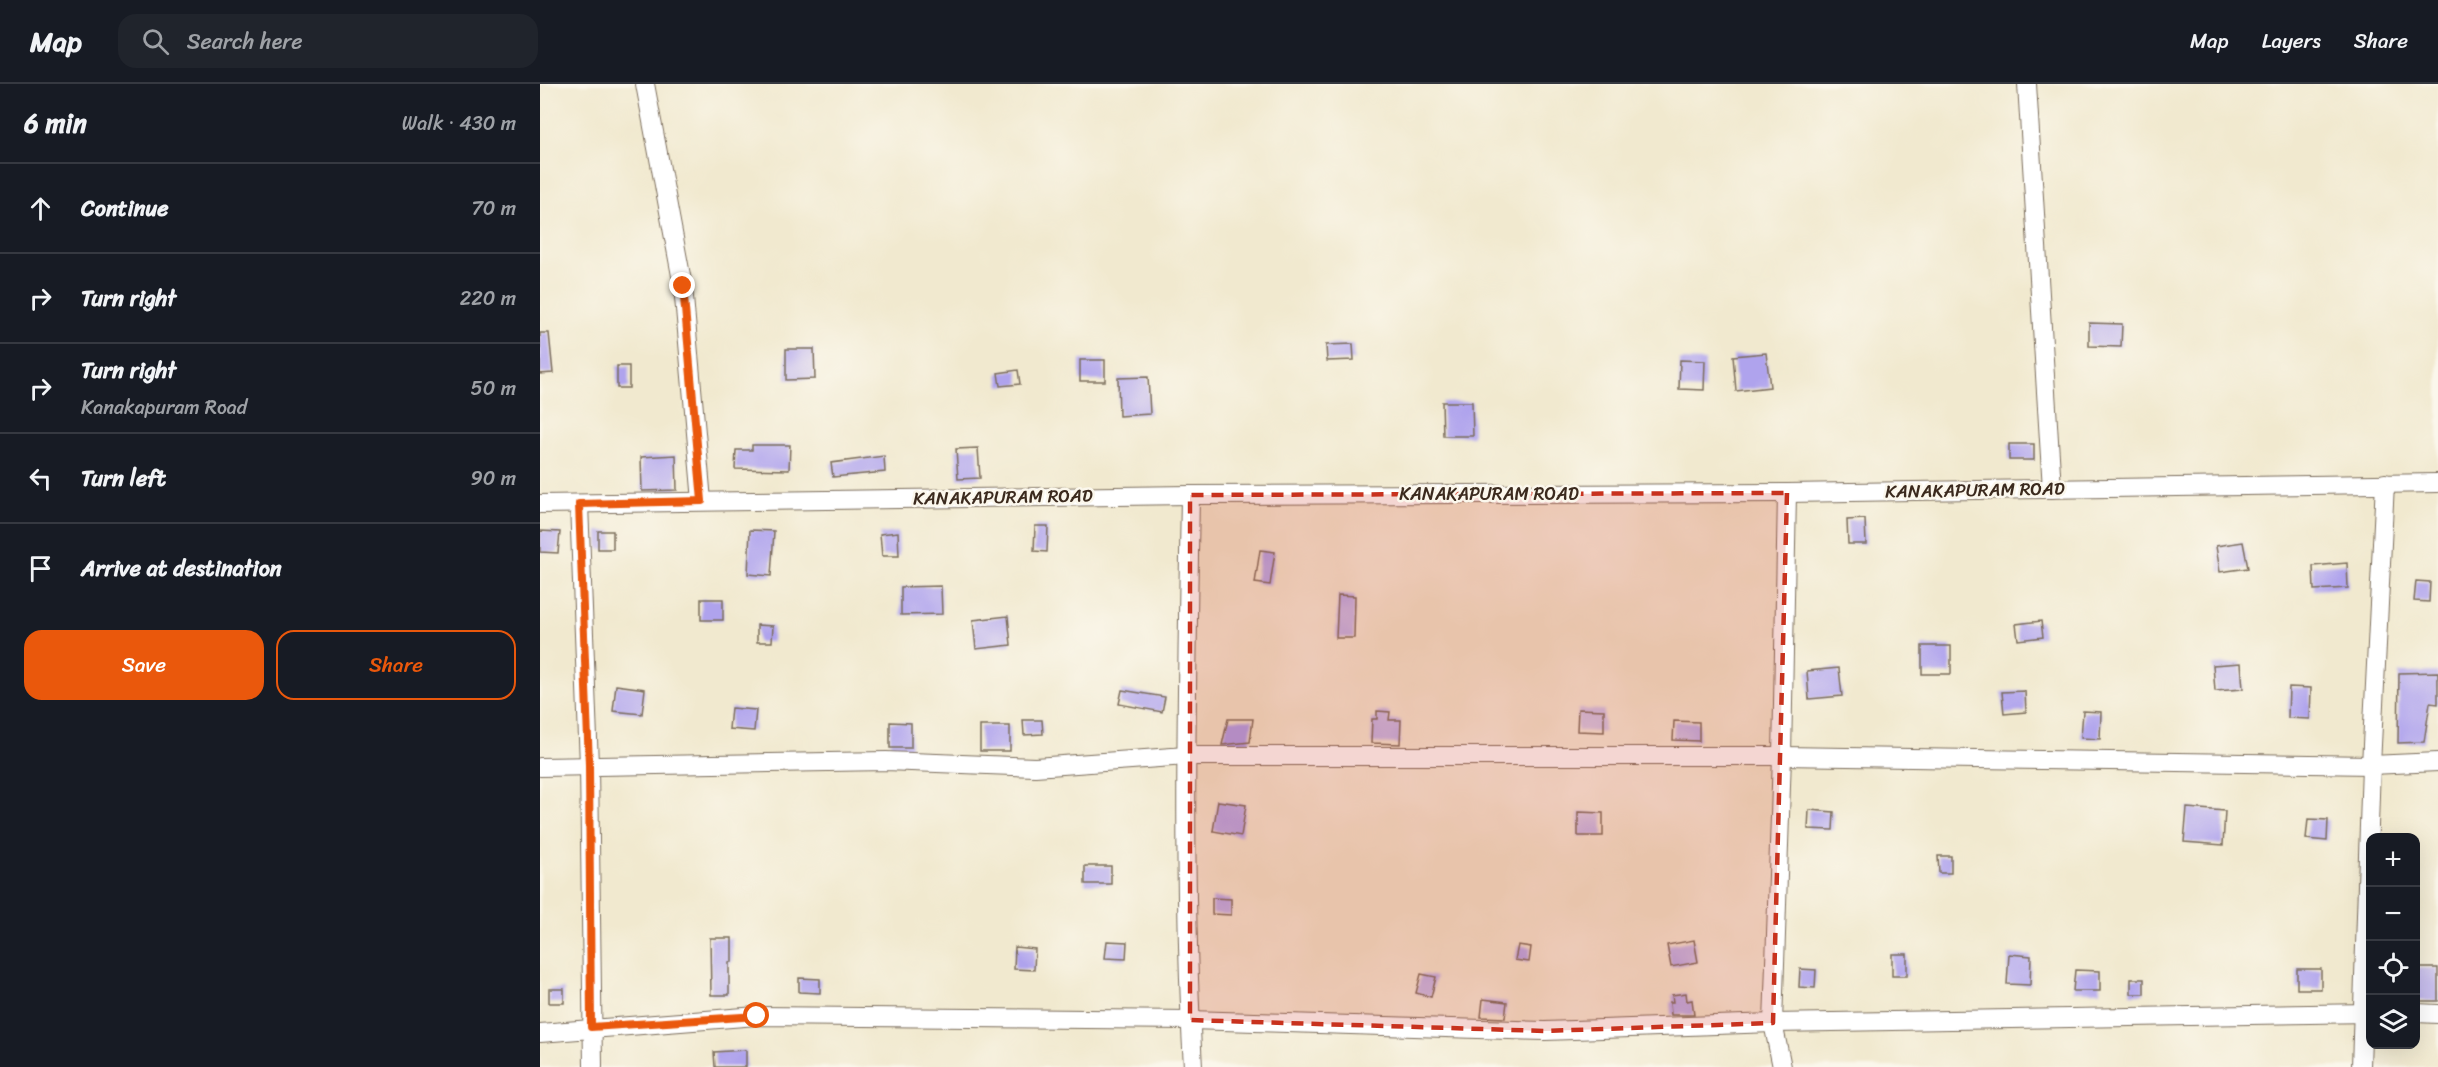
<!DOCTYPE html>
<meta charset="utf-8">
<style>
body{margin:0;font-family:Sriracha,sans-serif;background:#20242c;color:#f1f3f6}
.controls{position:absolute;right:18px;bottom:18px;display:grid;overflow:hidden;border-radius:12px;box-shadow:0 6px 24px #0002}
.controls button{width:54px;height:54px;display:grid;place-items:center;padding:0;border:0;border-bottom:2px solid #363941;background:#171b24;color:#f1f3f6;font:30px sans-serif}
.stop{position:absolute;width:18px;height:18px;margin:-14px;border:4px solid #ea580c;border-radius:50%;background:#fff}
.stop.end{background:#ea580c;border-color:#fff;box-shadow:0 2px 6px #0008}
.list{margin:0;padding:0;list-style:none}
h2{display:flex;justify-content:space-between;align-items:center;height:78px;margin:0;padding:0 24px;font-size:26px}
h2 small{font-size:20px;font-weight:400;color:#9ea1a6}
.list li{display:grid;grid-template-columns:39px 1fr auto;gap:18px;align-items:center;box-sizing:border-box;height:90px;padding:0 24px;border-top:2px solid #363941}
.list b{display:block;font-size:22px;white-space:nowrap}
.list p{margin:0;font-size:20px;white-space:nowrap;color:#9ea1a6}
.list em{font-size:20px;font-style:normal;color:#9ea1a6}
.actions{display:flex;gap:12px;padding:18px 24px}
.actions a{flex:1;padding:14px 0;border:2px solid #ea580c;border-radius:18px;text-align:center;font-size:21px;color:#ea580c}
.actions .main{background:#ea580c;color:#fff}
.icon{flex:none;width:33px;height:33px;fill:none;stroke:currentColor;stroke-width:2;stroke-linecap:round;stroke-linejoin:round}
.map{position:relative;flex:none;width:1898px;height:983px;overflow:hidden}
header{display:flex;align-items:center;gap:36px;box-sizing:border-box;height:84px;padding:0 30px;background:#171b24;border-bottom:2px solid #363941}
header strong{font-size:28px}
nav{display:flex;gap:33px;margin-inline-start:auto;font-size:21px}
.search{width:420px;height:54px;background:#20242c;display:flex;align-items:center;gap:15px;box-sizing:border-box;padding:0 21px;border-radius:18px;color:#9ea1a6;font-size:22px}
main{display:flex}
aside{flex:1;background:#171b24}
.map>svg:first-child{display:block}
.building{fill:#afa3ed}
.lines{fill:none;stroke-linecap:round;stroke-linejoin:round}
.minor-casing{stroke:#7b6d5c;stroke-width:20}
.minor{stroke:#fff;stroke-width:18}
.route{stroke:#ea580c;stroke-width:8}
.marked{fill:#c8321e;fill-opacity:0.2;stroke:#c8321e;stroke-width:4.5;stroke-dasharray:12 8;stroke-linejoin:round}
.labels{text-anchor:middle;dominant-baseline:central;stroke-width:5;stroke-linejoin:round;paint-order:stroke}
.street-label{font-size:18px;fill:#3b2a1e;stroke:#fbf7ec}
</style>
<header>
<strong>Map</strong>
<div class="search"><svg class="icon" aria-label="search" viewBox="0 0 24 24"><circle cx="10" cy="10" r="6"/><path d="M15 15l6 6"/></svg>Search here</div>
<nav><a>Map</a><a>Layers</a><a>Share</a></nav>
</header>
<main>
<aside>
<h2>6 min<small>Walk · 430 m</small></h2>
<ul class="list">
<li><svg class="icon" aria-label="ahead" viewBox="0 0 24 24"><path d="M12 20V5M6 11l6-6 6 6"/></svg><div><b>Continue</b></div><em>70 m</em></li>
<li><svg class="icon" aria-label="right" viewBox="0 0 24 24"><path d="M7 20v-9h11M14 6l5 5-5 5"/></svg><div><b>Turn right</b></div><em>220 m</em></li>
<li><svg class="icon" aria-label="right" viewBox="0 0 24 24"><path d="M7 20v-9h11M14 6l5 5-5 5"/></svg><div><b>Turn right</b><p>Kanakapuram Road</p></div><em>50 m</em></li>
<li><svg class="icon" aria-label="left" viewBox="0 0 24 24"><path d="M17 20v-9H6M10 6l-5 5 5 5"/></svg><div><b>Turn left</b></div><em>90 m</em></li>
<li><svg class="icon" aria-label="arrive" viewBox="0 0 24 24"><path d="M6 21V4h12l-3 4 3 4H6"/></svg><div><b>Arrive at destination</b></div></li>
</ul>
<div class="actions"><a class="main">Save</a><a>Share</a></div>
</aside>
<div class="map">
<svg width="1898" height="983" viewBox="0 0 1898 983">
<rect width="100%" height="100%" fill="#fbf7ec"/>
<filter id="ink" filterUnits="userSpaceOnUse"><feTurbulence type="fractalNoise" baseFrequency=".0167" numOctaves="2"/><feDisplacementMap in="SourceGraphic" scale="12" xChannelSelector="R" yChannelSelector="G"/><feConvolveMatrix kernelMatrix="1 2 1 2 8 2 1 2 1" color-interpolation-filters="sRGB"/></filter>
<filter id="wash" filterUnits="userSpaceOnUse"><feTurbulence type="fractalNoise" baseFrequency=".008" numOctaves="4" result="noise"/><feDisplacementMap in="SourceGraphic" scale="24" xChannelSelector="R" yChannelSelector="G"/><feGaussianBlur stdDeviation="1.35" result="paint"/><feColorMatrix in="noise" values="0 0 0 0 0 0 0 0 0 0 0 0 0 0 0 0 0 1.4 0 .05"/><feComposite in="paint" operator="in"/></filter>
<g filter="url(#wash)">
<rect width="100%" height="100%" fill="#f1e9cf"/>
<g id="blocks">
<g class="building">
<polygon points="1549,239 1582,240 1581,263 1549,262"/>
<polygon points="0,249 9,249 13,289 0,290"/>
<polygon points="813,260 814,276 787,277 786,261"/>
<polygon points="246,265 274,265 275,295 246,296"/>
<polygon points="1226,269 1230,303 1196,307 1193,272"/>
<rect x="540" y="276" width="25" height="21"/>
<polygon points="1140,276 1165,277 1164,306 1139,305"/>
<rect x="77" y="282" width="12" height="22"/>
<polygon points="478,286 480,300 460,302 458,289"/>
<polygon points="608,293 610,330 579,332 578,294"/>
<polygon points="902,318 932,318 933,352 903,352"/>
<rect x="1469" y="360" width="25" height="16"/>
<polygon points="212,361 250,361 249,386 195,385 196,366 212,366"/>
<polygon points="438,364 440,394 418,395 416,365"/>
<polygon points="136,371 137,406 102,407 101,373"/>
<polygon points="344,372 345,388 293,393 291,379"/>
<polygon points="1325,435 1326,460 1308,460 1307,436"/>
<polygon points="495,442 508,442 507,468 494,467"/>
<polygon points="210,446 234,447 231,492 208,490"/>
<polygon points="0,447 20,448 18,469 0,468"/>
<rect x="58" y="447" width="15" height="18"/>
<polygon points="358,448 359,472 342,472 340,450"/>
<polygon points="1703,458 1708,484 1680,488 1676,462"/>
<polygon points="720,466 735,468 730,501 715,499"/>
<polygon points="1807,479 1808,504 1774,506 1773,482"/>
<polygon points="1876,497 1890,498 1889,518 1874,517"/>
<polygon points="401,502 402,530 361,531 361,503"/>
<polygon points="798,511 815,512 814,554 796,554"/>
<rect x="161" y="515" width="22" height="21"/>
<polygon points="468,532 471,561 436,565 433,536"/>
<polygon points="1501,537 1503,553 1478,556 1476,540"/>
<polygon points="217,541 233,542 232,558 217,558"/>
<rect x="1382" y="562" width="29" height="28"/>
<polygon points="1701,579 1703,605 1675,607 1673,581"/>
<polygon points="1299,584 1302,612 1269,615 1267,587"/>
<polygon points="1898,588 1898,620 1890,619 1884,658 1858,659 1859,589"/>
<polygon points="76,601 105,605 102,630 73,627"/>
<polygon points="1749,603 1771,604 1770,635 1748,634"/>
<polygon points="582,606 625,613 622,628 579,620"/>
<polygon points="1485,607 1486,628 1464,630 1462,608"/>
<polygon points="191,624 216,626 214,647 189,645"/>
<polygon points="1038,625 1064,626 1064,648 1037,647"/>
<polygon points="837,627 850,628 849,636 861,636 860,660 831,659 832,635 837,635"/>
<polygon points="1543,627 1561,628 1560,655 1541,654"/>
<polygon points="688,635 713,635 710,658 682,661"/>
<polygon points="483,636 502,636 503,650 484,651"/>
<polygon points="1134,637 1159,638 1159,657 1133,656"/>
<polygon points="350,638 371,639 371,664 350,664"/>
<rect x="440" y="642" width="30" height="25"/>
<polygon points="678,717 706,721 701,752 673,747"/>
<polygon points="1647,724 1685,727 1683,761 1644,758"/>
<polygon points="1269,726 1294,728 1293,746 1268,745"/>
<polygon points="1038,728 1063,729 1063,752 1038,752"/>
<polygon points="1768,735 1788,736 1787,757 1766,755"/>
<polygon points="1398,772 1411,772 1411,789 1399,789"/>
<rect x="545" y="782" width="26" height="18"/>
<polygon points="672,814 691,815 691,831 672,830"/>
<polygon points="170,854 192,854 192,878 189,878 189,911 171,911"/>
<polygon points="1154,856 1158,878 1131,883 1127,861"/>
<polygon points="567,857 587,858 586,875 565,874"/>
<polygon points="978,861 991,863 989,878 975,876"/>
<polygon points="475,863 495,865 494,886 474,885"/>
<rect x="1352" y="870" width="15" height="22"/>
<polygon points="1469,870 1491,872 1490,901 1467,900"/>
<rect x="1875" y="884" width="23" height="33"/>
<polygon points="1260,885 1276,886 1275,904 1259,903"/>
<rect x="1757" y="885" width="24" height="20"/>
<polygon points="1535,886 1560,887 1560,907 1533,907"/>
<polygon points="881,890 896,893 891,913 876,909"/>
<polygon points="259,894 280,895 280,909 259,908"/>
<rect x="1591" y="895" width="13" height="15"/>
<rect x="9" y="905" width="15" height="14"/>
<polygon points="1146,909 1147,917 1152,916 1154,931 1131,931 1130,918 1133,918 1132,911"/>
<polygon points="943,915 967,918 965,934 941,933"/>
<polygon points="206,966 206,983 175,983 174,968"/>
</g>
</g>
</g>
<g filter="url(#ink)">
<use href="#blocks" fill-opacity="0" stroke="#7b6d5c" stroke-width="1.5"/>
<g class="lines">
<g class="minor-casing">
<g id="minor">
<polyline points="105,0 143,202 162,417"/>
<polyline points="1487,0 1512,405"/>
<path d="M 650,411 C 647,601 642,793 653,983"/>
<polyline points="0,420 650,411 1247,409 1898,399"/>
<polyline points="39,420 49,681 53,983"/>
<polyline points="0,683 346,677 495,683 646,672 1242,672 1831,681 1898,678"/>
<polyline points="1876,929 1898,930"/>
<polyline points="0,949 217,932 650,936 1005,947 1233,939 1830,929"/>
<polyline points="1242,983 1233,939 1242,672 1247,409"/>
<polyline points="1821,983 1831,681 1845,399"/>
</g>
</g>
<use href="#minor" class="minor"/>
</g>
</g>
<g class="lines" filter="url(#ink)">
<polyline class="route" points="143,202 162,417 39,420 49,681 51,943 217,932"/>
</g>
<path class="marked" d="M 1247,409 L 1233,939 L 1005,947 L 650,936 L 650,411 Z"/>
<g class="labels">
<g class="street-label">
<text transform="translate(1435 406) rotate(-1)">KANAKAPURAM ROAD</text>
<text x="949" y="410">KANAKAPURAM ROAD</text>
<text transform="translate(463 413) rotate(-1)">KANAKAPURAM ROAD</text>
</g>
</g>
</svg>
<div class="controls">
<button>+</button>
<button>−</button>
<button><svg class="icon" aria-label="locate" viewBox="0 0 24 24"><circle cx="12" cy="12" r="6"/><path d="M12 2v4M12 18v4M2 12h4M18 12h4"/></svg></button>
<button><svg class="icon" aria-label="layers" viewBox="0 0 24 24"><path d="M12 4l9 5-9 5-9-5zM3 14l9 5 9-5"/></svg></button>
</div>
<div class="stop" style="left:217px;top:932px"></div>
<div class="stop end" style="left:143px;top:202px"></div>
</div>
</main>
